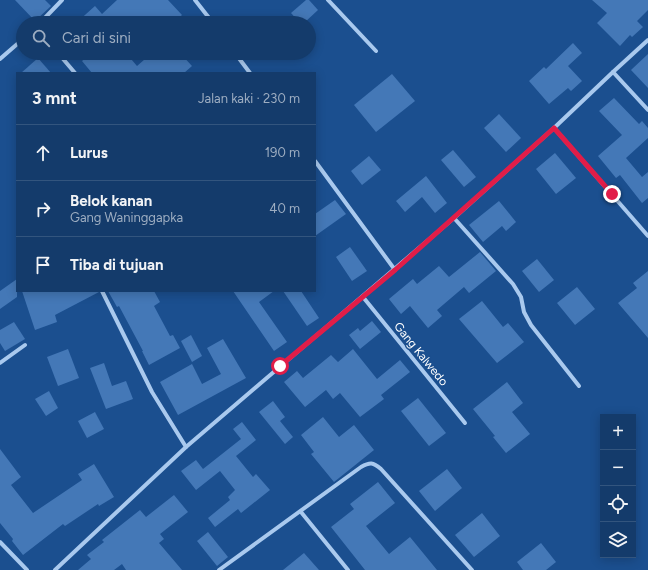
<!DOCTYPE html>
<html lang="id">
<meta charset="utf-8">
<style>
body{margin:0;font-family:Figtree,sans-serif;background:#214673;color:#f1f3f6}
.controls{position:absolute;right:12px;bottom:12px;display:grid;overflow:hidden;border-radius:0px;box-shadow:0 2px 10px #0003}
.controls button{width:36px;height:36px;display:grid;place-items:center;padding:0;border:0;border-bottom:1px solid #33557e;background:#143b6b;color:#f1f3f6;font:20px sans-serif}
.stop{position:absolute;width:12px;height:12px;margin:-9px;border:3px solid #e11d48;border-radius:50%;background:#fff}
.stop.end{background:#e11d48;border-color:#fff;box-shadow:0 1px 4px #0008}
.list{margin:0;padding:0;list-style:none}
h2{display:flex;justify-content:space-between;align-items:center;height:52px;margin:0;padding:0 16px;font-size:17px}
h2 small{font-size:13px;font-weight:400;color:#9dadc1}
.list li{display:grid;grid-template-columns:26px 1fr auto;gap:12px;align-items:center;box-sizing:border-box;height:56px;padding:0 16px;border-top:1px solid #33557e}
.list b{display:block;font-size:15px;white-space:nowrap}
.list p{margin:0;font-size:13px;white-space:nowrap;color:#9dadc1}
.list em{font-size:13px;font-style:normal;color:#9dadc1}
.icon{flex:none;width:22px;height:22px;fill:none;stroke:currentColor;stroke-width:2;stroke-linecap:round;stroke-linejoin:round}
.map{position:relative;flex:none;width:648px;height:570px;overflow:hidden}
.search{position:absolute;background:#143b6b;box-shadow:0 2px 10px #0003;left:16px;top:16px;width:300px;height:44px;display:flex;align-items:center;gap:10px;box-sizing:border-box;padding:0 14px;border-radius:22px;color:#9dadc1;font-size:15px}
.panel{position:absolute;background:#143b6b;box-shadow:0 2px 10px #0003;left:16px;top:72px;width:300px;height:220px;border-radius:0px}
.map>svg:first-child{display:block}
.building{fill:#4478b7}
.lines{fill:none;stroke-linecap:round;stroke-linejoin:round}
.minor{stroke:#a9c9ee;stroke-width:4}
.route{stroke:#e11d48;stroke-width:5}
.labels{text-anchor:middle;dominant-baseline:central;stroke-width:3;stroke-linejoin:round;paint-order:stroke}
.street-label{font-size:12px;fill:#fff;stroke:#1b4f8f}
</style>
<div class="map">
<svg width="648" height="570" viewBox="0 0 648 570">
<rect width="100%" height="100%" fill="#1b4f8f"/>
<g class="building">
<polygon points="15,0 45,0 51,6 35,21"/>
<polygon points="117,0 168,0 182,15 173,23 76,23 95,6 102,14"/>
<polygon points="306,0 309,0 318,10 304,23 300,23 291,13"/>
<polygon points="592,0 648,0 648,10 637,21 643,27 632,37 630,35 620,46 597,23 607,13"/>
<polygon points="573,43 582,53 568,66 582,81 571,91 568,88 549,104 529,81 544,67 546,69"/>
<polygon points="92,53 126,53 137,66 152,53 180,53 192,66 184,73 92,73 82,61"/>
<polygon points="648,54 648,88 631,70"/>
<polygon points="38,58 51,73 21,73"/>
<polygon points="392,74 415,101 376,132 354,105"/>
<polygon points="614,98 639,124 642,121 648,128 648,138 626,158 642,177 648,172 648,198 642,203 620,175 616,178 598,156 622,135 599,111"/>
<polygon points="499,114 521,138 506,152 484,128"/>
<polygon points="453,150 476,177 464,187 441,160"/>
<polygon points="555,153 576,178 556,194 536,169"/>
<polygon points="369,156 381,170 362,185 351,171"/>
<polygon points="426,176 447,203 435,213 422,197 405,212 396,201"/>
<polygon points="335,200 346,214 315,236 315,214"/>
<polygon points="499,201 516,222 506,231 502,226 483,242 469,225"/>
<polygon points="350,247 367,271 352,281 336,257"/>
<polygon points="480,252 496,271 469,293 464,287 437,310 442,316 428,328 410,306 401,314 389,299 413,279 417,284 439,266 449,277"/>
<polygon points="537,259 554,280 539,292 522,271"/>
<polygon points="648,271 648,338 618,303 637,288 633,283"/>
<polygon points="17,279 17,297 0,309 0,291"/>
<polygon points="577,287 595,309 575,325 557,303"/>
<polygon points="22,291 99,291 99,292 55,315 57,322 35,330"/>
<polygon points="108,291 154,291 160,302 154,306 170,336 173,335 180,348 149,365 142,351 143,351 119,306 117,307"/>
<polygon points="233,291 274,291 259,302 287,342 274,351"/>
<polygon points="283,291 301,291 319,318 307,326"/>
<polygon points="482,301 503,327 508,323 524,342 497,363 459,319"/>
<polygon points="372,321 381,332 360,349 349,335 358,328 360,331"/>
<polygon points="14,322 25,339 5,351 0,343 0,330"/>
<polygon points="191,335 202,356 192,362 181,341"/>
<polygon points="223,339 246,378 178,415 160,382 192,364 202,384 221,374 207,348"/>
<polygon points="68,349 79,378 58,386 47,357"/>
<polygon points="353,349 377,379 400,360 410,372 381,395 384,399 360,417 340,393 333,399 326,390 305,407 284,382 297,371 303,378 331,355 338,362"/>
<polygon points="104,363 112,386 126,381 133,399 106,409 90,368"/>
<polygon points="507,382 523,403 512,412 530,434 506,453 493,437 495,436 473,409"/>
<polygon points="49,391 58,408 46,416 35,399"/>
<polygon points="418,398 446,433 429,446 401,411"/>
<polygon points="273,401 285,417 280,421 293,437 285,444 259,412"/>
<polygon points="95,412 104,429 87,438 78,421"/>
<polygon points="323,417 339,437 354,425 374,450 334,482 311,454 314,452 301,435"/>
<polygon points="242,422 256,440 236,456 253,477 256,474 270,490 241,513 238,509 215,527 208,518 230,500 228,497 235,490 220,471 196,490 181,471 196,460 203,469 241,439 233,429"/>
<polygon points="0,449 21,477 11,485 33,513 82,480 78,474 94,464 114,497 99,506 98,504 65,526 63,524 23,555 12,541 13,539 0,523"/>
<polygon points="447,469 462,488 435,511 419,491"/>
<polygon points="378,482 395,503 366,526 389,554 410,537 437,570 365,570 331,527 354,509 350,504"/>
<polygon points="174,495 188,512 160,534 164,539 159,543 182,570 126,570 122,564 114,570 78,570 91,559 87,555 104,542 102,540 140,510 146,517"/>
<polygon points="482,513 500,536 474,557 455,535"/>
<polygon points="208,532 228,557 217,566 197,541"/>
<polygon points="541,543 556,562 546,570 523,570 517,562"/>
<polygon points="304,553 319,570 283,570"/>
</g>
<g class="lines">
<g class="minor">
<polyline points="195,0 213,23"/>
<polyline points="328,0 376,51"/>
<polyline points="40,23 62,0"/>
<polyline points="58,53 75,73"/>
<polyline points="235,53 250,73"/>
<polyline points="0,59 23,39"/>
<polyline points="613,72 648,110"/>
<polyline points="554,128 648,236"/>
<polyline points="315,161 395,270"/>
<polyline points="454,218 513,284 521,297 524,312 531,325 579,386"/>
<polyline points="102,291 152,392 186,447"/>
<polyline points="363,297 465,423"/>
<polyline points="0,363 25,345"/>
<polyline points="301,512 348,570"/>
<polyline points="0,542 27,570"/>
<polyline points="55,570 186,447 454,218 554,128 613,72 648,40"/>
<path d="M 219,570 L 361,467 C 370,462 373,462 381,469 L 472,570"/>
</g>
</g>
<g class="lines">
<polyline class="route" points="280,366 395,270 554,128 612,194"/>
</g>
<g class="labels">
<g class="street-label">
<text transform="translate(421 354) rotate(51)">Gang Kalwedo</text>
</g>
</g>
</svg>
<div class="controls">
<button>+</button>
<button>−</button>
<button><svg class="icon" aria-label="locate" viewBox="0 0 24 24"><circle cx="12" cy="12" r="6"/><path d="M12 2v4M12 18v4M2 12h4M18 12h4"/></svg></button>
<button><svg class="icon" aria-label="layers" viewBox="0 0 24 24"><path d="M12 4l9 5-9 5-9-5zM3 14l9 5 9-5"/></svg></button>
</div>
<div class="stop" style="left:280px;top:366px"></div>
<div class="stop end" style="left:612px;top:194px"></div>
<div class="search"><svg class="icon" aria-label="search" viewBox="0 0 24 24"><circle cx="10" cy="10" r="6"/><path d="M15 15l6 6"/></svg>Cari di sini</div>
<section class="panel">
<h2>3 mnt<small>Jalan kaki · 230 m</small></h2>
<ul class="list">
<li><svg class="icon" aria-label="ahead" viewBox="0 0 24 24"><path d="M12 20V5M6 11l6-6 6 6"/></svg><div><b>Lurus</b></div><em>190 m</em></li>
<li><svg class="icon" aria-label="right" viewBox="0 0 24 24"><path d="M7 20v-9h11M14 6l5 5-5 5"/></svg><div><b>Belok kanan</b><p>Gang Waninggapka</p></div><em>40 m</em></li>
<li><svg class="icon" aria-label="arrive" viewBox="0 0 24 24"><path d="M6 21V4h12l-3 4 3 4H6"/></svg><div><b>Tiba di tujuan</b></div></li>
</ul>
</section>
</div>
